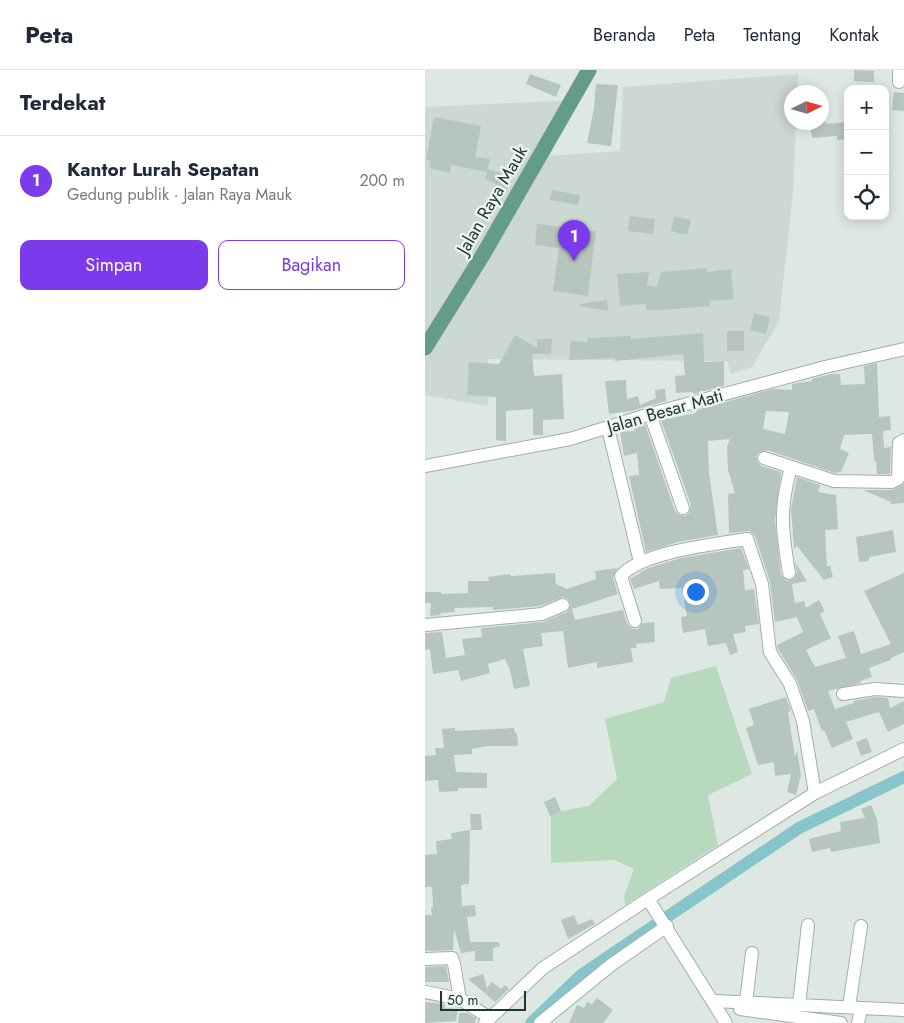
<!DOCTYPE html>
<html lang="id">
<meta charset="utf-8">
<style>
body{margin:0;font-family:Jost,sans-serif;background:#f6f6f7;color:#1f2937}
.controls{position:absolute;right:15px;top:15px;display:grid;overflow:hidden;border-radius:10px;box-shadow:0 2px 12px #0003}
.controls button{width:45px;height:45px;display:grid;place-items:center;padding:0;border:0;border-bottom:1px solid #e0e1e3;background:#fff;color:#1f2937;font:25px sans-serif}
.compass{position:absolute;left:359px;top:15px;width:45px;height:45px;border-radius:50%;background:#fff;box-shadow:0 2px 12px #0003;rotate:85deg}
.scale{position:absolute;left:15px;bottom:12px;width:86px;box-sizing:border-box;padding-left:5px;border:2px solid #20362f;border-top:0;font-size:14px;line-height:18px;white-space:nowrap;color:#20362f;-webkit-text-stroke:4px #edf5f1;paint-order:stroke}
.you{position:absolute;left:270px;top:521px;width:18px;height:18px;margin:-12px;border:4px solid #fff;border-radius:50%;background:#1a73e8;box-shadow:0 0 0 8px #1a73e833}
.badge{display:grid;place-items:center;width:32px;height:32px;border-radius:50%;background:#7c3aed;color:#fff;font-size:16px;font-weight:700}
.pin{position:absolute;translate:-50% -41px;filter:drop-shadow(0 1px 2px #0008)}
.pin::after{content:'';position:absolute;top:26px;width:18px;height:15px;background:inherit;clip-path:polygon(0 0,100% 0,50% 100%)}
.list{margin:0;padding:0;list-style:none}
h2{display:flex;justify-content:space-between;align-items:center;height:65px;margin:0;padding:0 20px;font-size:21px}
h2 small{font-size:16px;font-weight:400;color:#747a83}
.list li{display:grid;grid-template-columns:32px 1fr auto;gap:15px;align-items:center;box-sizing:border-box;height:90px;padding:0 20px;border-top:1px solid #e0e1e3}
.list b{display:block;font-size:19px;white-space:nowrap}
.list p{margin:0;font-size:16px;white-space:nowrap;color:#747a83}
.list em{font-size:16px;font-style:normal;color:#747a83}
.actions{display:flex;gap:10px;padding:15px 20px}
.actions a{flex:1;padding:11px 0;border:1px solid #7c3aed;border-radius:10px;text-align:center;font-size:18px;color:#7c3aed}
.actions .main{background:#7c3aed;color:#fff}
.icon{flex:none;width:28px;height:28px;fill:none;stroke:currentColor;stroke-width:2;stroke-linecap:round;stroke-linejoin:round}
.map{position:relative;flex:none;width:479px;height:953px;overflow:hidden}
header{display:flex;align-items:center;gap:30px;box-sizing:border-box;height:70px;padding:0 25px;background:#fff;border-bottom:1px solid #e0e1e3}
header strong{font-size:24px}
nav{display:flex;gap:28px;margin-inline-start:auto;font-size:18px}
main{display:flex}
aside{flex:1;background:#fff}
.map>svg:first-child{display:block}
.built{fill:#ccd8d2}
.green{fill:#b7d9be}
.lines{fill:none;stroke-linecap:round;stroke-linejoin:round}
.canal{stroke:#88c5cb;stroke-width:12}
.building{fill:#b6c6be;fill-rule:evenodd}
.street-casing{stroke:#a1afa9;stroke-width:14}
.primary-casing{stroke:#bcc3c1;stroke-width:16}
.street{stroke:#fff;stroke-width:12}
.primary{stroke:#659b89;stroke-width:15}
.labels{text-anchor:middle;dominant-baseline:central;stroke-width:4.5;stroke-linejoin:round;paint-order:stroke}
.street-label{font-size:18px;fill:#20362f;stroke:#edf5f1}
</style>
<header>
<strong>Peta</strong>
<nav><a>Beranda</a><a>Peta</a><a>Tentang</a><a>Kontak</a></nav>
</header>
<main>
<aside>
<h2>Terdekat<small></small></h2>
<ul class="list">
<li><span class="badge">1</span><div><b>Kantor Lurah Sepatan</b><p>Gedung publik · Jalan Raya Mauk</p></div><em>200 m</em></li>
</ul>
<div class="actions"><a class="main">Simpan</a><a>Bagikan</a></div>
</aside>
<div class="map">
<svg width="479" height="953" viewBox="0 0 479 953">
<rect width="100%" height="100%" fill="#dee8e3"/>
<polygon class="built" points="373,4 372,22 367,22 367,52 371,53 368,122 354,251 327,297 306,304 302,291 63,289 63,336 0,325 0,37 153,30 121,86 195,81 198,17"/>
<polygon class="green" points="291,596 327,704 283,725 293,775 200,835 199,826 209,799 189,790 126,793 126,743 164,736 192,709 180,649 239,632 246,608"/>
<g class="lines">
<polyline class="canal" points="106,953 156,905 374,758 479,707"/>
</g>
<g class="building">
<polygon points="429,0 449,1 449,12 429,11"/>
<polygon points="105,4 136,15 131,27 101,14"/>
<polygon points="171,14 193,15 186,76 162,73 169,38"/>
<polygon points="469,22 479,23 479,41 467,40"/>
<polygon points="9,47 56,56 50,87 65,89 62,102 63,99 80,105 87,110 82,119 60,109 62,102 26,95 25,103 4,98 6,91 1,90"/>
<polygon points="385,52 401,52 401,54 423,52 423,69 412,70 412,66 387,68"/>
<polygon points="127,120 155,125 153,135 125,130"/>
<polygon points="205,146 230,149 228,164 203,161"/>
<polygon points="249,146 266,150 262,165 246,161"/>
<polygon points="112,154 171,161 163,226 128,221 134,178 110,175"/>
<polygon points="282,198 282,202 306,199 309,229 285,231 285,236 238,240 221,240 221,234 195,236 192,204 224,202 222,215 232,217 236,202"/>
<polygon points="182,230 183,241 155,236 155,234"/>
<polygon points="329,243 345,247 341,264 325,260"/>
<rect x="302" y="261" width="17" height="20"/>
<polygon points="278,263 279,292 299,291 299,316 268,324 268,322 251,323 250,306 260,305 258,284 190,291 190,288 144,290 146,271 163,272 162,268 206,266 206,269"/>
<polygon points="90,265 112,278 112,269 127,269 126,284 107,284 109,306 137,304 139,349 118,350 118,365 108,365 108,339 81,341 81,371 71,370 71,327 42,325 44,292 74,294"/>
<path d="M 452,293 L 454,347 L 465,346 L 466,360 L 458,361 L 459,378 L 466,377 L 465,404 L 452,404 L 451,391 L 449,391 L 447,364 L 444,364 L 419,365 L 415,379 L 424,383 L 416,402 L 410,403 L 342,380 L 334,382 L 331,386 L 333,393 L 336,396 L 356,402 L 350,450 L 356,505 L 362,511 L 369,509 L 372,502 L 370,492 L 382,511 L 367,514 L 370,533 L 379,531 L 381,538 L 394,530 L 400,541 L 395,544 L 406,568 L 381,580 L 390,597 L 421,588 L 413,566 L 429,561 L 436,584 L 466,574 L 439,521 L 479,503 L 479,582 L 466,588 L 466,590 L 444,598 L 447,607 L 435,611 L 436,613 L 403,621 L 410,639 L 429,633 L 428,631 L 450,627 L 463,628 L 465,638 L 479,631 L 479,654 L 463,662 L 454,642 L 421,652 L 428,669 L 407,678 L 399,660 L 397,661 L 389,639 L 383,641 L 372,610 L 353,579 L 352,575 L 378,562 L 372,547 L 350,552 L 345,512 L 330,466 L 324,461 L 304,463 L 303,424 L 310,423 L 303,400 L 302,377 L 305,369 L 283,371 L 284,403 L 293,465 L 253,472 L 221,482 L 204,406 L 214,405 L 212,383 L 199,386 L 195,362 L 210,361 L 209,357 L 220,354 L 250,441 L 253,444 L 260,446 L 264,443 L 266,435 L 236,350 L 271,343 L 271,340 L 348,319 L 367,320 L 367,314 L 387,311 L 387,309 L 406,304 L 415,304 L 416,315 L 440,314 L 439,296 ZM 341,341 L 364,342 L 360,364 L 338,359 Z"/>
<polygon points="201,310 202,329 213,326 215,335 231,328 230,320 240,319 241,331 206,341 184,344 180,311"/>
<polygon points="372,407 395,415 393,422 411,425 413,459 400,460 402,496 405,496 408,507 399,510 372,476 369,479 366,439"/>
<polygon points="479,414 479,433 465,434 466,432 438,420 467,420"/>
<polygon points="468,460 471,482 444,487 444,491 434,492 431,467"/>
<polygon points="316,478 324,499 318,500 320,520 329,519 334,554 320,556 321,562 308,564 313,582 305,585 301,573 283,576 280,559 258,563 256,547 262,546 257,518 235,519 234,511 209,519 205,509 223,498 256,488"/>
<polygon points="192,498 188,508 193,524 147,539 150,550 198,540 202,554 208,559 213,559 218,553 229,552 230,572 211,574 212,578 206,578 208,592 172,598 172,592 143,598 138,561 116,563 118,576 98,579 105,616 89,619 85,600 80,589 63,594 65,603 36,611 33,600 8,604 5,579 0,580 0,563 17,562 21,588 40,585 37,569 57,567 56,558 118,552 142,542 146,535 143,529 138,527 115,536 68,540 68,537 29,538 30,542 15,543 16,545 5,546 6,533 0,533 0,522 16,522 16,524 43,523 43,511 64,511 63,507 85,504 86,506 130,503 131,514 142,519 171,509 170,501"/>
<polygon points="361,627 366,641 363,642 370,687 372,680 376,705 371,725 362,722 366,704 350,706 349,692 333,695 321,658 329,655 324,639"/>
<polygon points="30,658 30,661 89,658 90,663 92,663 93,676 63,676 47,679 47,684 29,685 31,702 62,703 62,718 33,718 33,721 14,722 13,710 0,711 0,686 11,685 10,678 19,678 17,659"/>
<polygon points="442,668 447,682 436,686 431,672"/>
<polygon points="130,727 136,741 125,746 119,732"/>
<polygon points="446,735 452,749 455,773 406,782 405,778 387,782 384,769 416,761 415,752 440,748 436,739"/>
<polygon points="45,744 56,744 57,760 46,760"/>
<polygon points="45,760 44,814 36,815 37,836 50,835 51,846 42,847 45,872 74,872 75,876 68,878 68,891 50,891 50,881 36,883 29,859 28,880 0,881 0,845 7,845 6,837 8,837 7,817 0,817 0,785 12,784 11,771 27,769 26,763"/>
<polygon points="149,845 153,855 167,849 170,854 143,869 136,850"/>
<polygon points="21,896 24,912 0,912 0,897"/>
<polygon points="58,904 62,918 67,912 76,919 80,915 84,919 70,932 43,909"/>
<polygon points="172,928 188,940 178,953 144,953 152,935 159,938 162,932 167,934"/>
<polygon points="0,932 20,934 20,938 33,939 31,951 0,953"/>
<polygon points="34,943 42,943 51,948 50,953 33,953"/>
</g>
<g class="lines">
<g class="street-casing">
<g id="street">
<polyline points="474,0 474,12"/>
<polyline points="225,344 258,438"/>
<polyline points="183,358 215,492"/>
<polyline points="339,388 409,411 467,412 473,409 474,373 479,370"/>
<polyline points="0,396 145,369 225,344 400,297 479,279"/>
<path d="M 364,503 C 357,460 354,440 366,397"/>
<path d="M 210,551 L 196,506 C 216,482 290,474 322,469 L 337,514 L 345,582 L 365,614 L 378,651 L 390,723"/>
<polyline points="0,555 117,544 138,535"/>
<polyline points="418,624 450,619 479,621"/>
<polyline points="223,829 301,953"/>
<polyline points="0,889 27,888 29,894 35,929"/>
<polyline points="0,922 35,929 65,948"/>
<polyline points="289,931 436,938"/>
<polyline points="321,932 327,883"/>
<polyline points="374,935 383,855"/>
<polyline points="424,937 436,856"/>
<polyline points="315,939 416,953"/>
<polyline points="60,953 118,898 223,829 390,723 479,679"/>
<polyline points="115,953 186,895 242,856"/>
<polyline points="433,953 436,938 479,940"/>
</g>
</g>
<g class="primary-casing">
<polyline id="primary" points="0,278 59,183 164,0"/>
</g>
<use href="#street" class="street"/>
<use href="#primary" class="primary"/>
</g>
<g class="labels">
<g class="street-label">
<text transform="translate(67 130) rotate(-60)">Jalan Raya Mauk</text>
<text transform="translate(240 341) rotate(-16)">Jalan Besar Mati</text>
</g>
</g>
</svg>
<div class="controls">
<button>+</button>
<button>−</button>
<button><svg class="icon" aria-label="locate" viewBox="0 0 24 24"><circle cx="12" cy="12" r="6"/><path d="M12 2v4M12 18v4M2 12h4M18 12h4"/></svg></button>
</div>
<svg class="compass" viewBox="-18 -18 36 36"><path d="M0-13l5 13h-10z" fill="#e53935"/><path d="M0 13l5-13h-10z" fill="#747a83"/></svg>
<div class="scale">50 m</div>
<div class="you"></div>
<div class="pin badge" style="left:149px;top:191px">1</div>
</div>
</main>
